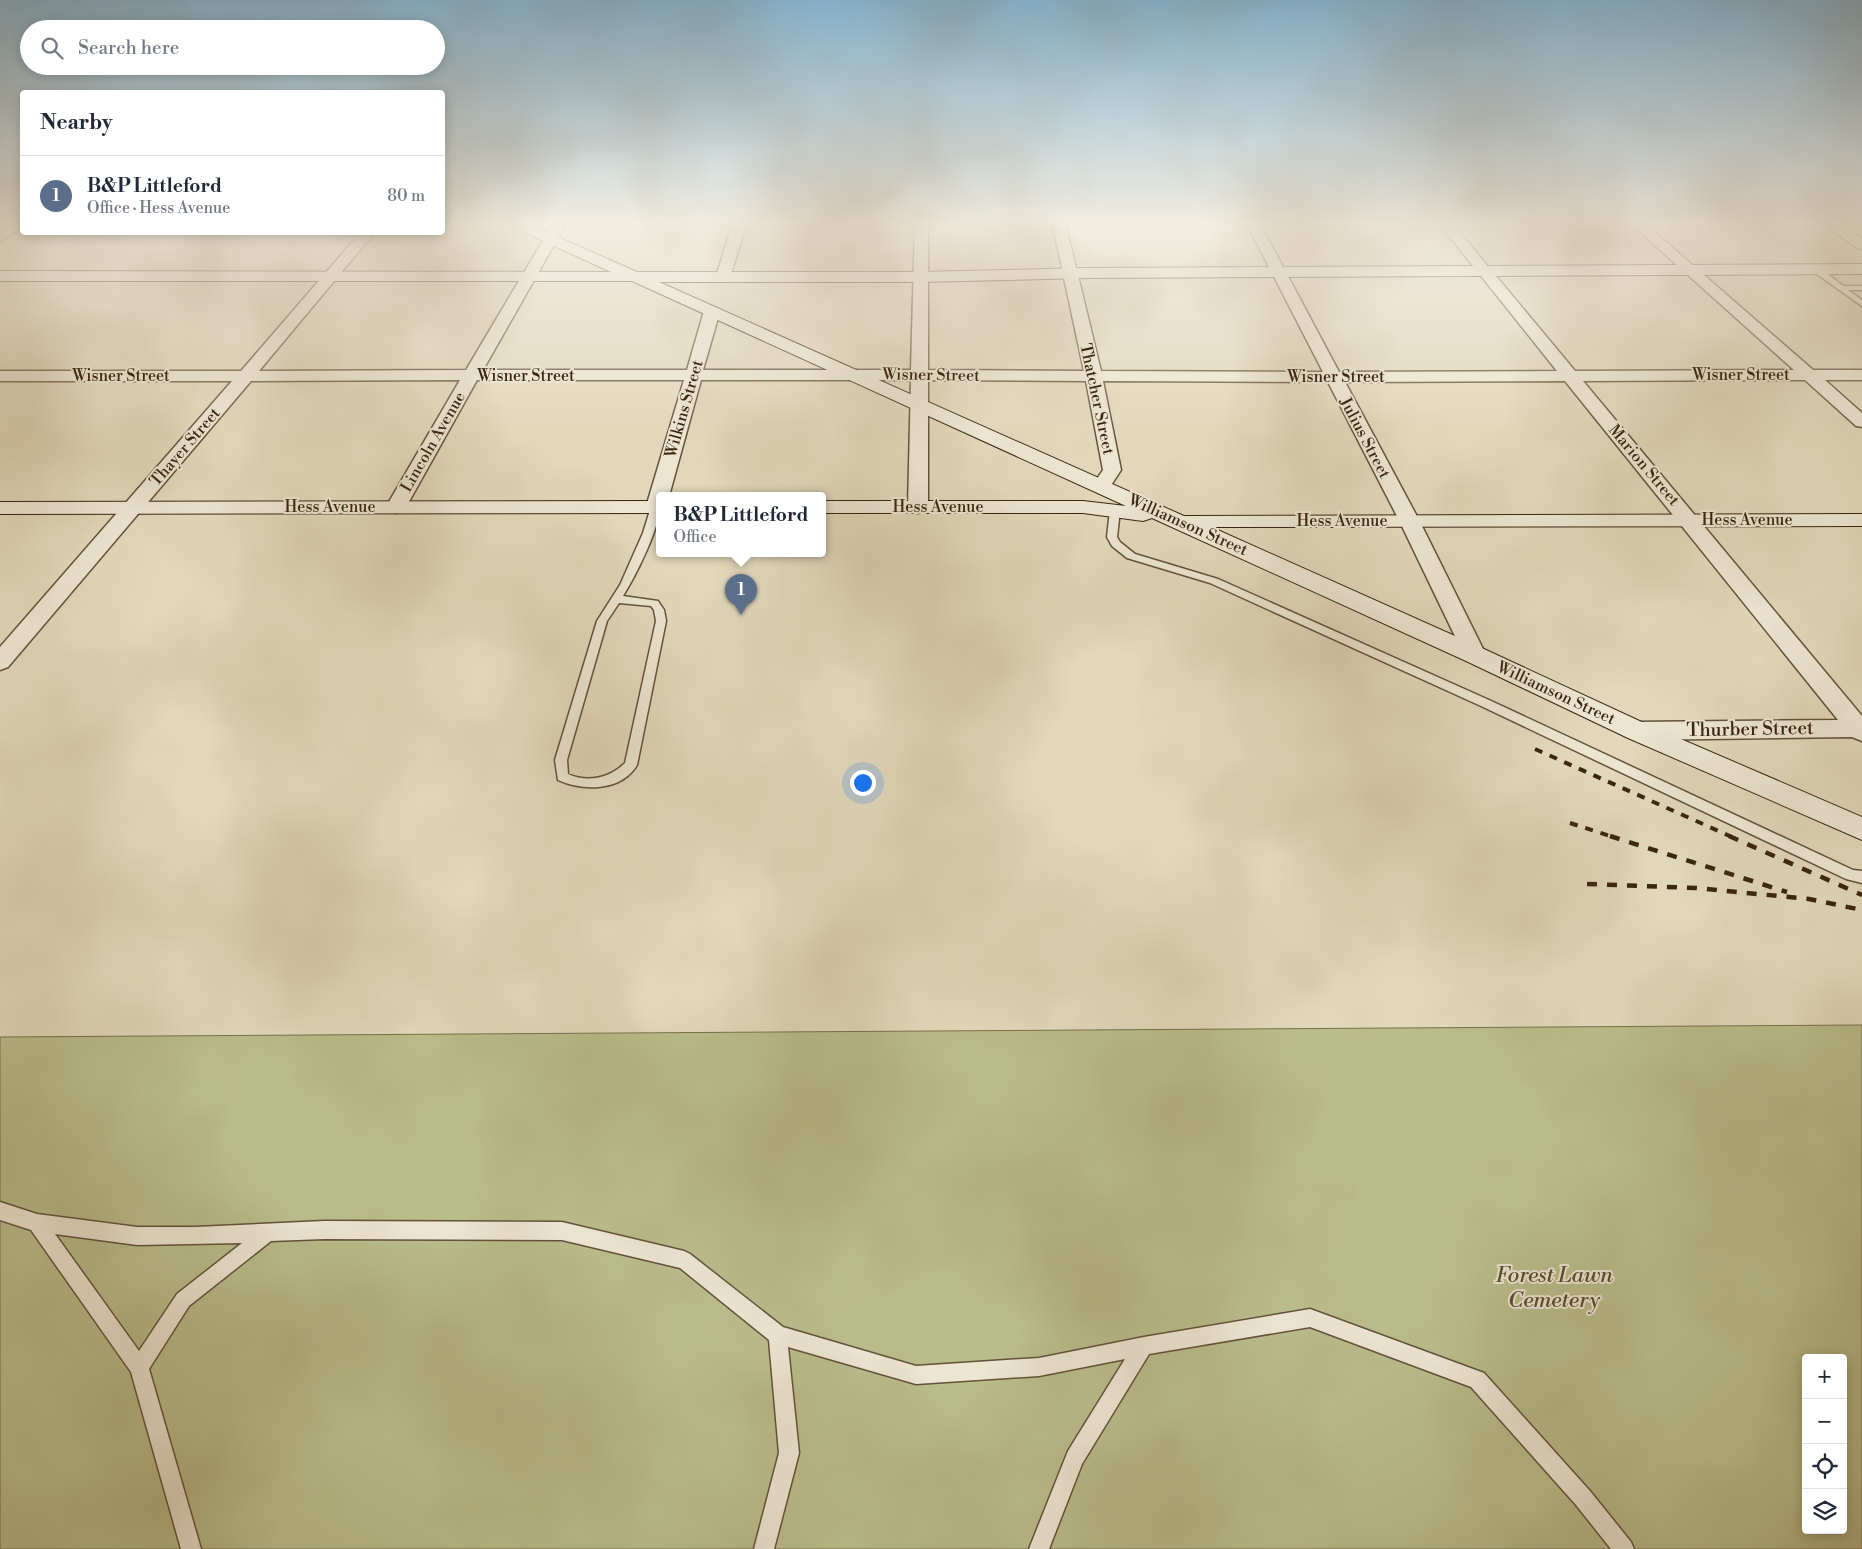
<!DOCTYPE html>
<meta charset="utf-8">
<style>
body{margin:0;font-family:"Libre Bodoni",serif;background:#f2f2f3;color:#1f2937}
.controls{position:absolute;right:15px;bottom:15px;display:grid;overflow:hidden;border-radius:5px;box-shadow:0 2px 12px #0003}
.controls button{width:45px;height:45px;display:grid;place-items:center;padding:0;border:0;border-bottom:1px solid #e0e1e3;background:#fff;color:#1f2937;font:25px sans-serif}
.you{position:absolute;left:862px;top:782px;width:18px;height:18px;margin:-12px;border:4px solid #fff;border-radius:50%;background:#1a73e8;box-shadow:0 0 0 8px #1a73e833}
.badge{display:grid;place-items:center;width:32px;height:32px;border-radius:50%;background:#ea580c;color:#fff;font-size:16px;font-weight:700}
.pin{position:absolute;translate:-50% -41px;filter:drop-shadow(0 1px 2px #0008)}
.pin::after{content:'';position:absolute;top:26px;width:18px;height:15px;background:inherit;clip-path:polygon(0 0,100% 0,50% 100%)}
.popup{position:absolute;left:656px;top:492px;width:170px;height:65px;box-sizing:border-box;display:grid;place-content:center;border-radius:5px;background:#fff;filter:drop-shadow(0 1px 4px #0005);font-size:16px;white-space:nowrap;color:#747a83}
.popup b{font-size:19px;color:#1f2937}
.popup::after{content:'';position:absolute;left:50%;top:100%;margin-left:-10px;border:10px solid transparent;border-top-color:#fff}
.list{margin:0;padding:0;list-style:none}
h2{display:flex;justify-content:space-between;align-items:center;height:65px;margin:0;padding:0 20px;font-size:21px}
h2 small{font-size:16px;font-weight:400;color:#747a83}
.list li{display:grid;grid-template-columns:32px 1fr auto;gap:15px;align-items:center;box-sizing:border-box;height:80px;padding:0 20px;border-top:1px solid #e0e1e3}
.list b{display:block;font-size:19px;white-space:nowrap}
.list p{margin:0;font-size:16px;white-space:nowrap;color:#747a83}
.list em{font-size:16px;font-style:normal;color:#747a83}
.icon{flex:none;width:28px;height:28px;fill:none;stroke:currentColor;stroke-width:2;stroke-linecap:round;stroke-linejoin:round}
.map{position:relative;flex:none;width:1862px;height:1549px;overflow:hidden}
.search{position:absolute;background:#fff;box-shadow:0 2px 12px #0003;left:20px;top:20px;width:425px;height:55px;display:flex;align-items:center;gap:12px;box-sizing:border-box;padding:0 18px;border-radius:28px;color:#747a83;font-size:19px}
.panel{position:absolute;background:#fff;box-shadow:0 2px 12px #0003;left:20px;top:90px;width:425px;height:145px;border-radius:5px}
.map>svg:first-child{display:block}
.green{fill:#b9bc8b;stroke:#7a714d;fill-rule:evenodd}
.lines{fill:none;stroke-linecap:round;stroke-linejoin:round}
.lane-casing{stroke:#64523a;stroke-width:3}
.street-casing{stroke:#64523a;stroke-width:3}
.secondary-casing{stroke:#3a260f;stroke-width:2}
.lane{fill:#ece5d2;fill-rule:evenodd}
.street{fill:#ece5d2;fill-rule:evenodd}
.secondary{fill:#ece5d2;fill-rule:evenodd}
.rail-far1{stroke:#3a260f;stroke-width:4;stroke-dasharray:8 8;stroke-linecap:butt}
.rail{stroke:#3a260f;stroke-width:4.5;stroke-dasharray:10 10;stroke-linecap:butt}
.labels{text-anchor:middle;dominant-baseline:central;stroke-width:4;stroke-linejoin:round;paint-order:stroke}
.far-street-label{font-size:16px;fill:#3a260f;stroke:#ece5d2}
.street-label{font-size:19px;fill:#3a260f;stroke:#ece5d2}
.near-park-label{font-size:22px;font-style:italic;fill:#5a4c2e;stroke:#ece5d2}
</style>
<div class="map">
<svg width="1862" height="1549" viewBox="0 0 1862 1549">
<rect width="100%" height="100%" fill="#e1d7ba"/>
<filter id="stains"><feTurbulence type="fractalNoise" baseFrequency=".004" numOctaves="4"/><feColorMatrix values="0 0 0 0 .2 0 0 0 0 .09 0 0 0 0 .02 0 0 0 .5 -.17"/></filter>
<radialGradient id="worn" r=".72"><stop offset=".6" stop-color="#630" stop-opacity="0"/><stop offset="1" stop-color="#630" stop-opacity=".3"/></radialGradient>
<path class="green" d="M 1862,1025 L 1862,1549 L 0,1549 L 0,1037 ZM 1806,1358 L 1843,1358 L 1843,1530 L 1806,1530 Z"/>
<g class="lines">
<g class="lane-casing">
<g id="lane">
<polygon points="1814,268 1820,268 1843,286 1862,286 1862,290 1848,290 1862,300 1862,306 1814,272"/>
<path d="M 656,504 L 660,505 C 660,528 635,577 623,596 L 658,601 L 664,610 L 666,621 L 637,765 C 621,792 582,791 558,780 L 555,760 L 597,621 L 620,585 L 643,533 L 651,507 ZM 619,603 L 651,606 L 654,610 L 656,621 L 625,763 C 610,778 588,783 568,774 L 567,760 L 607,621 Z"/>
<polygon points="1115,507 1120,510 1117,537 1120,542 1135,554 1218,579 1489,700 1853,870 1862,871 1862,883 1846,879 1481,706 1210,583 1127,558 1112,546 1107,537 1110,510"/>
<path d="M 0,1202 L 37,1214 L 137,1227 L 196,1227 L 324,1221 L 562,1222 L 684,1251 L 690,1254 L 783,1327 L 916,1366 L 1039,1358 L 1144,1337 L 1310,1309 L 1484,1373 L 1590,1491 L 1631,1542 L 1634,1549 L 1611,1549 L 1576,1505 L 1471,1387 L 1310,1327 L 1149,1354 L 1082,1464 L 1049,1549 L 1029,1549 L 1068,1451 L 1125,1359 L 1039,1376 L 916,1384 L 788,1347 L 799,1453 L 774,1549 L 754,1549 L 779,1453 L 769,1340 L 680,1268 L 562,1240 L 324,1239 L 271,1241 L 189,1306 L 149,1369 L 201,1549 L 181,1549 L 131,1372 L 31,1230 L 0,1220 ZM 55,1234 L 137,1245 L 242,1243 L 177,1294 L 139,1351 Z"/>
</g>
</g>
<g class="street-casing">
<g id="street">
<polygon points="14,222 22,222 22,228 0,241 0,231"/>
<polygon points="554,222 567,222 483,370 687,370 704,311 707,308 717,308 720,311 703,370 911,370 915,222 928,222 928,370 1084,371 1052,222 1065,222 1101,371 1323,372 1246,222 1259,222 1339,372 1557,371 1438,222 1451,222 1575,371 1794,370 1629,222 1643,222 1813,370 1862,370 1862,380 1825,380 1862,413 1862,427 1856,426 1805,380 1583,381 1862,716 1862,741 1852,737 1637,740 1628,737 1625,731 1628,725 1637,722 1838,720 1565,381 1345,382 1420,522 1486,655 1483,660 1475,663 1467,660 1464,655 1400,522 1328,382 1103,381 1121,470 1108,490 1101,492 1094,490 1092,486 1103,470 1086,381 928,380 928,507 925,511 918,513 911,511 908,507 911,380 701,380 669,496 660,496 660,512 649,511 646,507 684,380 477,380 406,507 403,511 396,513 389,511 386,507 460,380 251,381 8,667 0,670 0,647 232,381 0,381 0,371 241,371 361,232 375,232 259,371 466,370"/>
<polygon points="733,222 747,222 730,277 728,280 718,280 716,277"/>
<polygon points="1821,222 1836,222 1862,239 1862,249 1857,248"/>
</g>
</g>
<g class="secondary-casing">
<g id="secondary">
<polygon points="506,222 524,222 637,272 920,272 1087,268 1862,264 1862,274 1087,278 920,282 659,282 1184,516 1862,514 1862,526 1211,527 1484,649 1646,724 1862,817 1862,840 1628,738 1466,661 1152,518 1143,521 1083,513 822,513 822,501 1083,501 1126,506 632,281 0,281 0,271 611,272 508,225"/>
<polygon points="660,501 660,513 0,514 0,502"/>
</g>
</g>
<use href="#lane" class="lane"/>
<use href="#street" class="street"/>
<use href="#secondary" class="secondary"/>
<g class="rail-far1">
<polyline points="1535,749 1732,837"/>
<polyline points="1570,823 1613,837"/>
</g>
<g class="rail">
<polyline points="1610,836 1787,892"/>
<polyline points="1729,836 1862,895"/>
<polyline points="1587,884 1696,888 1809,899 1862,910"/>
</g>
</g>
<linearGradient id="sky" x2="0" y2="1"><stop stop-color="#87b6d3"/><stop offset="0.51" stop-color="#f2ede0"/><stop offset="1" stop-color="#f2ede0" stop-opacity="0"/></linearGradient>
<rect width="1862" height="438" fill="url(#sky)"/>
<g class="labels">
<g class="far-street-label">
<text transform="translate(931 375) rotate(1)">Wisner Street</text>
<text x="1741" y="375">Wisner Street</text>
<text x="121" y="376">Wisner Street</text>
<text x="526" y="376">Wisner Street</text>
<text x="1336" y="377">Wisner Street</text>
<text transform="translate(1097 399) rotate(78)">Thatcher Street</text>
<text transform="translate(684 409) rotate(-74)">Wilkins Street</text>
<text transform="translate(1365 438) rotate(62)">Julius Street</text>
<text transform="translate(433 442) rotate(-60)">Lincoln Avenue</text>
<text transform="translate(185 447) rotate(-49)">Thayer Street</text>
<text transform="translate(1644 465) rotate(50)">Marion Street</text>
<text x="330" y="507">Hess Avenue</text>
<text x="938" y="507">Hess Avenue</text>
<text x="1747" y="520">Hess Avenue</text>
<text x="1342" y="521">Hess Avenue</text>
<text transform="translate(1188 525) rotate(24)">Williamson Street</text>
<text transform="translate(1556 693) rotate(25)">Williamson Street</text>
</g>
<g class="street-label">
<text transform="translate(1750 729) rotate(-1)">Thurber Street</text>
</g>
<g class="near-park-label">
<text x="1554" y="1275">Forest Lawn<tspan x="1554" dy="25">Cemetery</tspan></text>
</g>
</g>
<rect width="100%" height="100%" filter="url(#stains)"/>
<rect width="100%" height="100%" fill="url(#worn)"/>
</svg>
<div class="controls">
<button>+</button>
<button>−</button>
<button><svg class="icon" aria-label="locate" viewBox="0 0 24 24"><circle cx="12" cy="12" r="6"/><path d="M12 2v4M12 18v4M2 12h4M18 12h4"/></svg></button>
<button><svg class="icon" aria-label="layers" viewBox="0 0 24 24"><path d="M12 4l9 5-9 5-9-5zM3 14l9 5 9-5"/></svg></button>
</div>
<div class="you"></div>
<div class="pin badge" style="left:741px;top:615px;background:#5c6f8a">1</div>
<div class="popup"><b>B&amp;P Littleford</b>Office</div>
<div class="search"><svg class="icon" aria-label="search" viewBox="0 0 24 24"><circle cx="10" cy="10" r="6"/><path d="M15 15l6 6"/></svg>Search here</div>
<section class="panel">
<h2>Nearby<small></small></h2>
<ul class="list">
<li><span class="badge" style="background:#5c6f8a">1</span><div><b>B&amp;P Littleford</b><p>Office · Hess Avenue</p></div><em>80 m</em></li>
</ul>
</section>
</div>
